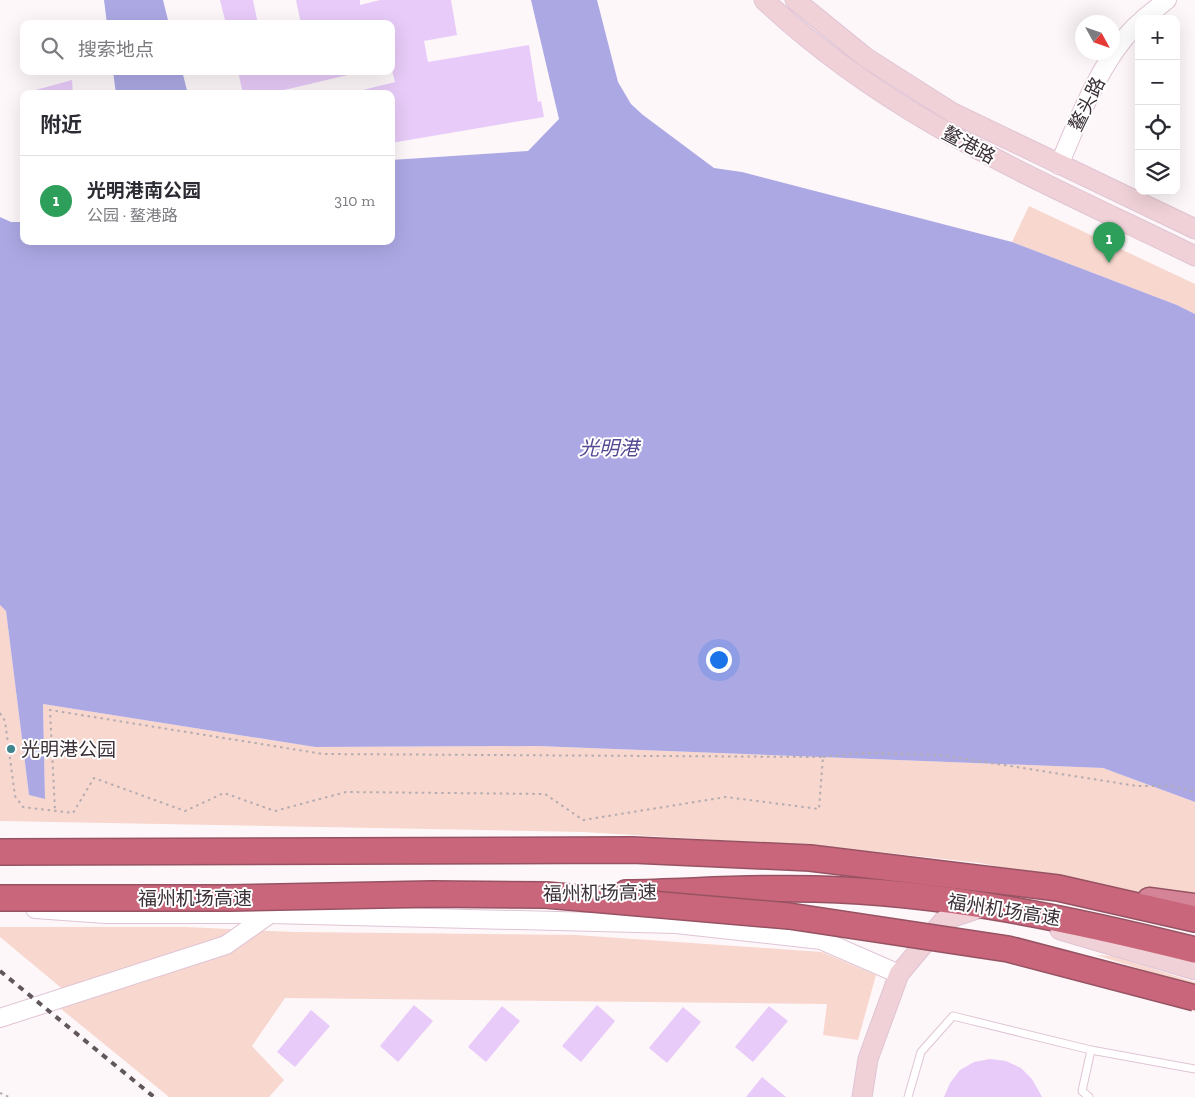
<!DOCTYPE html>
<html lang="zh">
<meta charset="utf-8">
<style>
body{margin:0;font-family:"Zilla Slab","Noto Sans SC",serif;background:#f7f7f7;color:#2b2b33}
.controls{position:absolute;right:15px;top:15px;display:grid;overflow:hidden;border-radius:10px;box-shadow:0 5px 20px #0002}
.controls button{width:45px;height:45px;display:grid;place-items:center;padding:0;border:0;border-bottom:1px solid #e1e1e2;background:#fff;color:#2b2b33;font:25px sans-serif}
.compass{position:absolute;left:1075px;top:15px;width:45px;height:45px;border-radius:50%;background:#fff;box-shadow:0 5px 20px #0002;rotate:130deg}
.you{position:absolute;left:718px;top:659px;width:18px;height:18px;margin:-12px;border:4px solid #fff;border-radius:50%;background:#1a73e8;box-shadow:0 0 0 8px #1a73e833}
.badge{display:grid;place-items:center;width:32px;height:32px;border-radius:50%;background:#3e858e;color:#fff;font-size:16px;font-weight:700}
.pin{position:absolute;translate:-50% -41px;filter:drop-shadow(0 1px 2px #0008)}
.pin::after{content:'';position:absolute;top:26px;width:18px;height:15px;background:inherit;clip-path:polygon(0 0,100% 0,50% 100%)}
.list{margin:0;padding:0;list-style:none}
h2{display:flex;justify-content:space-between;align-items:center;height:65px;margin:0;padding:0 20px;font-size:21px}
h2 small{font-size:16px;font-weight:400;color:#7c7c81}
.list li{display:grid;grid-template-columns:32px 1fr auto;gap:15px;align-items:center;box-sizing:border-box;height:90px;padding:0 20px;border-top:1px solid #e1e1e2}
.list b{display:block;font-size:19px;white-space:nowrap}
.list p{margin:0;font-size:16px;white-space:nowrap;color:#7c7c81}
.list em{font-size:16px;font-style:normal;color:#7c7c81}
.icon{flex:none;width:28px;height:28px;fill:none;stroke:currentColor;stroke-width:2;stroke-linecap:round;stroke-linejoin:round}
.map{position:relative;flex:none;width:1195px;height:1097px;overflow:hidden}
.search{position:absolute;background:#fff;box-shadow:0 5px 20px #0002;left:20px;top:20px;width:375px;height:55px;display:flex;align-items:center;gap:12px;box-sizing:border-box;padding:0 18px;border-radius:10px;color:#7c7c81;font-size:19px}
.panel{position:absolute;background:#fff;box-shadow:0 5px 20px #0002;left:20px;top:90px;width:375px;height:155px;border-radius:10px}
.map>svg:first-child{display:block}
.green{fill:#f8d7ce}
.water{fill:#aca8e4}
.building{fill:#e8cbf8}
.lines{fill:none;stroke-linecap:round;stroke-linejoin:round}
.service-casing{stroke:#e0c4d5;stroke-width:9}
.tertiary-casing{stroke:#e0c4d5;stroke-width:20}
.secondary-casing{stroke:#e0c4d5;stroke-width:21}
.trunk-casing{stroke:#975363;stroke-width:25}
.motorway-casing{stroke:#975363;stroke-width:28}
.path{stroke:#b4acb0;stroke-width:2;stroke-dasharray:2.5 4;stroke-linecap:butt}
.service{stroke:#fff;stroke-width:7}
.tertiary{stroke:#fff;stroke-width:18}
.secondary{stroke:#efd1d7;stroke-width:19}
.trunk{stroke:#d48496;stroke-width:22}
.motorway{stroke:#c9667b;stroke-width:25}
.rail{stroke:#60565c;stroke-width:4;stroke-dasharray:6 6;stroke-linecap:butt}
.motorway-bridge-casing{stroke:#975363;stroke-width:28;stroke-linecap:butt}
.motorway-bridge{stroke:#c9667b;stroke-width:25}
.poi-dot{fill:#3e858e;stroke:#fff;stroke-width:2}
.labels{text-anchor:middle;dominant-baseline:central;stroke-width:4;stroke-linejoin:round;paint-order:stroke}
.street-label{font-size:19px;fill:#3b3037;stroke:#fff}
.poi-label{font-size:19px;fill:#3b3037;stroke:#fff;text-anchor:start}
.water-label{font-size:20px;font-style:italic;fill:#544992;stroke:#fff}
</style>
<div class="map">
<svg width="1195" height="1097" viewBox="0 0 1195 1097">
<rect width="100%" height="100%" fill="#fdf7fa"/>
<g class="green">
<polygon points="1029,206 1195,284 1195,314 1177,305 1012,242"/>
<polygon points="0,605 6,611 29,795 45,799 43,704 315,747 537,746 1103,768 1195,802 1195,907 980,863 833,847 583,832 0,821"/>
<polygon points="0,927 185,927 295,932 576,935 822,952 876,975 858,1040 823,1035 827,1004 285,998 252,1046 284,1080 269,1097 169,1097 49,999 65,991 0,937"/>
<polygon points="1096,955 1112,956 1195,982 1195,986"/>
</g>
<g class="water">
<polygon points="104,0 163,0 169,24 107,24"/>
<polygon points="531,0 597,0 618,82 631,104 643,115 714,168 742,172 1012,242 1177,305 1195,314 1195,802 1103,768 537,746 315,747 43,704 45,799 29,795 6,611 0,605 0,217 11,222 24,222 24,241 391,241 391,160 528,151 559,119"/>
<polygon points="113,71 182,71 188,94 116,94"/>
</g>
<g class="building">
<polygon points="220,0 253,0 258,24 226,24"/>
<polygon points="296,0 360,0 360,5 380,0 451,0 457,35 424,41 428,62 529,45 538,102 541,101 544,117 391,143 391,94 363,94 363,90 395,82 391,67 391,24 301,24"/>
<polygon points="238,71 348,71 348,75 267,94 243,94"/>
<polygon points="72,80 73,94 33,94 32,91"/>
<polygon points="414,1005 433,1021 398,1062 380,1046"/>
<polygon points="597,1005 615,1021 581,1062 562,1046"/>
<polygon points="502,1006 520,1021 486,1062 468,1047"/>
<polygon points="769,1006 788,1021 753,1062 735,1047"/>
<polygon points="683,1007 701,1022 667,1063 649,1048"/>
<polygon points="311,1010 330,1026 295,1067 277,1052"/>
<polygon points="990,1059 1006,1061 1021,1068 1032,1079 1042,1097 944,1097 950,1083 960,1070 974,1062"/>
<polygon points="762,1077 786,1097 746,1097"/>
</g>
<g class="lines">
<g class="service-casing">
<g id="service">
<polyline points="908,1097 921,1052 953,1016 1091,1050 1195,1069"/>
<polyline points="1089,1097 1082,1091 1091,1050"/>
</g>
</g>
<g class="tertiary-casing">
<g id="tertiary">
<polyline points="1143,19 1167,0"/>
<path d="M 1059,165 C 1079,119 1102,56 1139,23"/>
<polyline points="35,909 106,914 270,914 676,924 821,940 899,974"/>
<polyline points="0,1018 226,945 270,914"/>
</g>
</g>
<g class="secondary-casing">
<g id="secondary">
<path d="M 764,0 C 891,120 1040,180 1195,256"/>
<polyline points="795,0 865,57 953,113 1195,229"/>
<polyline points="1060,930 1195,970"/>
<polyline points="862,1097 868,1059 899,974 944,920 983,907"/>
</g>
</g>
<g class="trunk-casing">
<polyline id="trunk" points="1149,899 1195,905"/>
</g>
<g class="motorway-casing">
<g id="motorway">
<polyline points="0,852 632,850 810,858 1058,888 1195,919"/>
<path d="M 626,893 C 688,892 752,887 815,889 C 943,892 1071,919 1195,950"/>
</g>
</g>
<g class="path">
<polyline points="0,713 5,721 15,796 23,807 73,813 94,778 185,811 224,793 275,811 346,792 545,794 583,820 726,797 819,809 823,757 323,754 50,710 55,811"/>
<polyline points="823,757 860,753 940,755 1137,786 1172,786 1195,792"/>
<polyline points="0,1093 9,1097"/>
</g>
<use href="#service" class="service"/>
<use href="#tertiary" class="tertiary"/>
<use href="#secondary" class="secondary"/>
<use href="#trunk" class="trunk"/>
<use href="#motorway" class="motorway"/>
<polyline class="rail" points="0,971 154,1097"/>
<g class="motorway-bridge-casing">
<polyline id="motorway-bridge" points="0,898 229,898 432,894 546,895 789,916 1008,949 1195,998"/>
</g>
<use href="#motorway-bridge" class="motorway-bridge"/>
</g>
<circle class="poi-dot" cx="11" cy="749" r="5"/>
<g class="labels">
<g class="street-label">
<text transform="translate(1087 104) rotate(-64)">鳌头路</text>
<text transform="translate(969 145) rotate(28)">鳌港路</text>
<text transform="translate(600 893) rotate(-1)">福州机场高速</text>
<text x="195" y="898">福州机场高速</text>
<text transform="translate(1004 910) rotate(9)">福州机场高速</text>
</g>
<g class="poi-label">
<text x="21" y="749">光明港公园</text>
</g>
<g class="water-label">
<text x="609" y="448">光明港</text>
</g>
</g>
</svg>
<div class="controls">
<button>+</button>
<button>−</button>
<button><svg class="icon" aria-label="locate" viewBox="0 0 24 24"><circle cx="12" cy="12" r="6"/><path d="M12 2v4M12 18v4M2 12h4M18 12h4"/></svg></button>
<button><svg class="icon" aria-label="layers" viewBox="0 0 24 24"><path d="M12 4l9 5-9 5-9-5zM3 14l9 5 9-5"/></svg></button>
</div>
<svg class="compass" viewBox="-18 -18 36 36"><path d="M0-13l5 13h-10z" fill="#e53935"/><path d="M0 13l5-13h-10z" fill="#7c7c81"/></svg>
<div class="you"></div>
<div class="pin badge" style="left:1109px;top:263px;background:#2e9e5b">1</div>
<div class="search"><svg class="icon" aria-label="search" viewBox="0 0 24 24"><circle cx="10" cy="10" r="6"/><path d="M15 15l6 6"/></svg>搜索地点</div>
<section class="panel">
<h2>附近<small></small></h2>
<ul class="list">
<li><span class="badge" style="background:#2e9e5b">1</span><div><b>光明港南公园</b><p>公园 · 鳌港路</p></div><em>310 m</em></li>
</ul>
</section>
</div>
